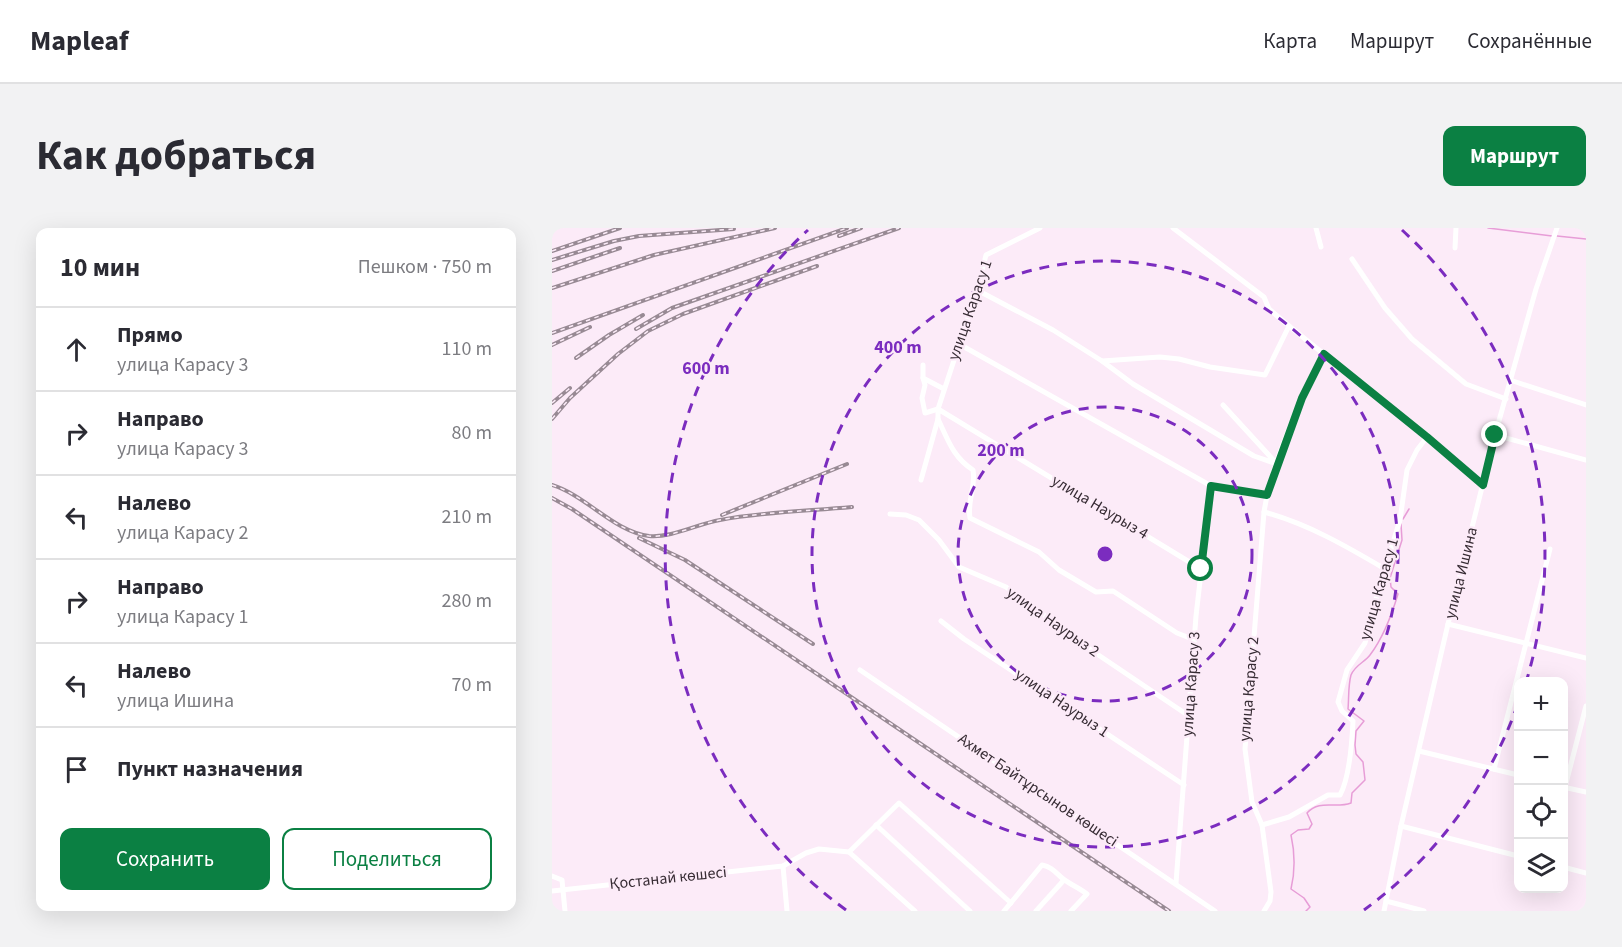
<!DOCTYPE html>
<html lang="ru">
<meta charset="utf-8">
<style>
body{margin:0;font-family:"Source Sans 3",sans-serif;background:#f2f2f3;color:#2b2b33}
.controls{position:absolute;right:18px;bottom:18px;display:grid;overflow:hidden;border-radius:12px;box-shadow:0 6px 24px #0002}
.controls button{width:54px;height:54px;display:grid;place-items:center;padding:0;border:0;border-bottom:2px solid #e1e1e2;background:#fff;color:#2b2b33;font:30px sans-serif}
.stop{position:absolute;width:18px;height:18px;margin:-14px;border:4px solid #0b8043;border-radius:50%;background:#fff}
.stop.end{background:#0b8043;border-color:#fff;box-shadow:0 2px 6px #0008}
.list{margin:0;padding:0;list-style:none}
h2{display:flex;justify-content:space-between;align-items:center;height:78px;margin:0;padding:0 24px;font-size:26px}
h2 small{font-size:20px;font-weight:400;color:#7c7c81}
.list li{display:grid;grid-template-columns:39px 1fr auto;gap:18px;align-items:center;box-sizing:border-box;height:84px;padding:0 24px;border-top:2px solid #e1e1e2}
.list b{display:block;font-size:22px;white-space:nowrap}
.list p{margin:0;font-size:20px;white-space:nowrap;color:#7c7c81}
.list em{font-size:20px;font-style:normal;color:#7c7c81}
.actions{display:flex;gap:12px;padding:18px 24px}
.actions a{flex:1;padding:14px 0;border:2px solid #0b8043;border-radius:12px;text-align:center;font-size:21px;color:#0b8043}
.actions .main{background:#0b8043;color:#fff}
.icon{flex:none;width:33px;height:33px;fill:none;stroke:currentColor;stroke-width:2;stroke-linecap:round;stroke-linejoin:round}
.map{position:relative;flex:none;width:1034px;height:683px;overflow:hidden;border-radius:12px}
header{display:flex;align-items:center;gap:36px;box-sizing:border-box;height:84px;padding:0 30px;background:#fff;border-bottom:2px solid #e1e1e2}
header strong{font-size:28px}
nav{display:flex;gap:33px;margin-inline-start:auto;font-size:21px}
.intro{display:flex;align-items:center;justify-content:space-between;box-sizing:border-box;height:144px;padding:0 36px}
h1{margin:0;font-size:42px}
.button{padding:15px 27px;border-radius:12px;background:#0b8043;color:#fff;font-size:21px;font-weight:700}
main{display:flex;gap:36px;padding:0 36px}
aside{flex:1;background:#fff;border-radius:12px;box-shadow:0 6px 24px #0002}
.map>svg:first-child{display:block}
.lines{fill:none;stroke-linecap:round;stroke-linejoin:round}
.stream{stroke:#e79dd7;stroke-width:1.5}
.minor{stroke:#fff;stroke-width:5}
.rail-casing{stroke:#988a94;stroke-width:4}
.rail{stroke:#fcebf8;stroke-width:1.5;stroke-dasharray:4.5;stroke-linecap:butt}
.route{stroke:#0b8043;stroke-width:8}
.ring{fill:none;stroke:#7b2cbf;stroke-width:3;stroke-dasharray:10 8}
.labels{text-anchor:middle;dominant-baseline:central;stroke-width:4.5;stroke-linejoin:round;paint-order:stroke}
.street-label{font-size:16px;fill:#372c34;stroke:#fcebf8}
.centre{fill:#7b2cbf;stroke:#fcebf8;stroke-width:3}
.ring-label{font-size:18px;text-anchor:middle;font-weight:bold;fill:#7b2cbf;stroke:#fcebf8;stroke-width:4.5;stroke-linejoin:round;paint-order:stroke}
</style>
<header>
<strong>Mapleaf</strong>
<nav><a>Карта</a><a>Маршрут</a><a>Сохранённые</a></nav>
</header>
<div class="intro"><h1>Как добраться</h1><a class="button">Маршрут</a></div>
<main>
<aside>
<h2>10 мин<small>Пешком · 750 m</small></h2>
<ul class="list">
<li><svg class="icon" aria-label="ahead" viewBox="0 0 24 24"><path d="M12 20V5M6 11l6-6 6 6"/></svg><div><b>Прямо</b><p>улица Карасу 3</p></div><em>110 m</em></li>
<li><svg class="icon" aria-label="right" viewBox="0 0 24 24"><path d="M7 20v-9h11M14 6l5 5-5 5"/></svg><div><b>Направо</b><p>улица Карасу 3</p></div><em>80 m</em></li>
<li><svg class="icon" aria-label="left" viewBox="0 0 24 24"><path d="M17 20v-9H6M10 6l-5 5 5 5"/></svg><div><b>Налево</b><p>улица Карасу 2</p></div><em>210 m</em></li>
<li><svg class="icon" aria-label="right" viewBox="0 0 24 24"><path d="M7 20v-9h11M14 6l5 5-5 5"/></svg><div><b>Направо</b><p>улица Карасу 1</p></div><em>280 m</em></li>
<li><svg class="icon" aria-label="left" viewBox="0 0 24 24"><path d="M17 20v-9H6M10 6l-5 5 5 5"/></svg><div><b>Налево</b><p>улица Ишина</p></div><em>70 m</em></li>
<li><svg class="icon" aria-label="arrive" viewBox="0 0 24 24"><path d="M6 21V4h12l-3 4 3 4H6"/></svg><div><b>Пункт назначения</b></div></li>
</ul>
<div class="actions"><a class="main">Сохранить</a><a>Поделиться</a></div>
</aside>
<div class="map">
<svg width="1034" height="683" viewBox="0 0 1034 683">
<rect width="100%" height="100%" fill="#fcebf8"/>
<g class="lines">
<g class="stream">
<polyline points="936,0 1000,8"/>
<polyline points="1005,8 1034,11"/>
<polyline points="851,291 857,281"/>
<path d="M 754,683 L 758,679 L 752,670 L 739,661 C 743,644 743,625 739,607 L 746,602 L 757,601 L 760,596 L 755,585 C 768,571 783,581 799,575 L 800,565 L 813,552 L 811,534 L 804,526 L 803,517 L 804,503 L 812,493 L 796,481 C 797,470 796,458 799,447 C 803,437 813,434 818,427 C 831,410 840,386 846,366 L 839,359 L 838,350 L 850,312 L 849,296"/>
</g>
<g class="minor">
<polyline points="621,0 712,69 717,81 737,98 875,209 931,257"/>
<polyline points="764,0 769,19"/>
<polyline points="903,20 904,0"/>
<polyline points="800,31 833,80 860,111 914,156 954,171"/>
<polyline points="425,62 501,102 550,133 581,156 702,228 725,236 671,177"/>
<polyline points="407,116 661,259 715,267"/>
<polyline points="550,133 608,129 627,131 658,139 713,147 737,98"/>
<polyline points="371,137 371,150 392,161"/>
<polyline points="371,150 373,157 370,170 373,185 386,181 425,62 434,27 488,0"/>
<polyline points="958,152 1034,177"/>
<path d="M 386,191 C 396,212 401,229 421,242 C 424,260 415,272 418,290 L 487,324 L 507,342 L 544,364 L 561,363 L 625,405 L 643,412"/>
<polyline points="943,207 1034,232"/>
<polyline points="369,252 386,191 386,181 649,341"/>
<path d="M 712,284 C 756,296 794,318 833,341"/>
<polyline points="338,286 354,287 367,292 387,312 407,339 454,359 542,424 637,488"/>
<polyline points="389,393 412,411 632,557"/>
<polyline points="896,396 1034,430"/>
<polyline points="308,442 663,683"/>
<polyline points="867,523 966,547"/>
<polyline points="942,541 998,321"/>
<polyline points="1011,559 1034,564"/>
<polyline points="1013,559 1034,478"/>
<polyline points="324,597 418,683"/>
<path d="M 710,597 L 737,589 L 776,567 L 788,567 C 798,549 800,514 801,493 L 790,483 L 786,474 L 795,442 L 813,415 L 827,359 L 848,292 L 855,242 L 865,222 L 875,209"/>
<polyline points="849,598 966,628"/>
<polyline points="297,624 347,575 459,675"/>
<polyline points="231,638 235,683"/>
<polyline points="1011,639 1034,645"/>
<polyline points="0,648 10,652 13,683"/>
<polyline points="624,655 644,388 659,258"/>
<polyline points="0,663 231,638 254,625 267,621 297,624 363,683"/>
<polyline points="834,673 872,683"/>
<path d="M 452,683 L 490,637 C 500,639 503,644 510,650 C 517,656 526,659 535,666 L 519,683"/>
<polyline points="484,683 512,652"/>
<path d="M 712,683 L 718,673 L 719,664 L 710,597 L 700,574 L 693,521 L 712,284 C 720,232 748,173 772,126"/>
<polyline points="832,683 849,598 896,396 943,207 984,61 1005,0"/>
</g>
<g class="rail-casing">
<g id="rail">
<polyline points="287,8 309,0"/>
<polyline points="0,23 68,0"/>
<polyline points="0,32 62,13 87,8 182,1"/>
<polyline points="0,43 68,20"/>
<polyline points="0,60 102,27 223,0"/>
<polyline points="84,101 120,80 347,0"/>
<polyline points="0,105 295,0"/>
<polyline points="0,117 38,99"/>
<polyline points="24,130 57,107 91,87"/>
<polyline points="0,175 18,160"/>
<polyline points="0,191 18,170 66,126 96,103 131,86 265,38"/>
<path d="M 0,257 C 35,268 61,303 97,308 C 120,310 145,296 168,292 C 211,284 256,283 300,279"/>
<polyline points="0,270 20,281 617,683"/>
<polyline points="170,287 295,236"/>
<polyline points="87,310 133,332 261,416"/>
</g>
</g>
<use href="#rail" class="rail"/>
</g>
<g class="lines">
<polyline class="route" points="649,341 659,258 715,267 750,170 772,126 875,209 931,257 943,207"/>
</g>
<g class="ring">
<circle cx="553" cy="326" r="147"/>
<circle cx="553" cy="326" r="293"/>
<path d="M966 476A440 440 0 0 1 812 682M294 682A440 440 0 0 1 256 2M850 2A440 440 0 0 1 975 451"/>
</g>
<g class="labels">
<g class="street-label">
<text transform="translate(418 82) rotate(-71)">улица Карасу 1</text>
<text transform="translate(548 279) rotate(31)">улица Наурыз 4</text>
<text transform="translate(909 345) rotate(-76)">улица Ишина</text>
<text transform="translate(827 361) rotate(-74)">улица Карасу 1</text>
<text transform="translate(501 394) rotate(35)">улица Наурыз 2</text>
<text transform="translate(639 456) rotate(-86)">улица Карасу 3</text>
<text transform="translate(697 461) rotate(-85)">улица Карасу 2</text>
<text transform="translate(510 475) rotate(34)">улица Наурыз 1</text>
<text transform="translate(486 562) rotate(34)">Ахмет Байтұрсынов көшесі</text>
<text transform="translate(116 650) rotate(-6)">Қостанай көшесі</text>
</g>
</g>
<circle cx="553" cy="326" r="9" class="centre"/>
<g class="ring-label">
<text x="346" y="125">400 m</text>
<text x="154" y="146">600 m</text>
<text x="449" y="228">200 m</text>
</g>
</svg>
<div class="controls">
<button>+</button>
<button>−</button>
<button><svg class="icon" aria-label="locate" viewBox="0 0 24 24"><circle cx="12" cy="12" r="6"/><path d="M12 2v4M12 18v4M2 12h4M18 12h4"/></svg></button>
<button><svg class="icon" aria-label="layers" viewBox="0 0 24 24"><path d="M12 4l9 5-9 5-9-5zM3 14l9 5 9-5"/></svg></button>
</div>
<div class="stop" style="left:649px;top:341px"></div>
<div class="stop end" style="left:943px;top:207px"></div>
</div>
</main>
